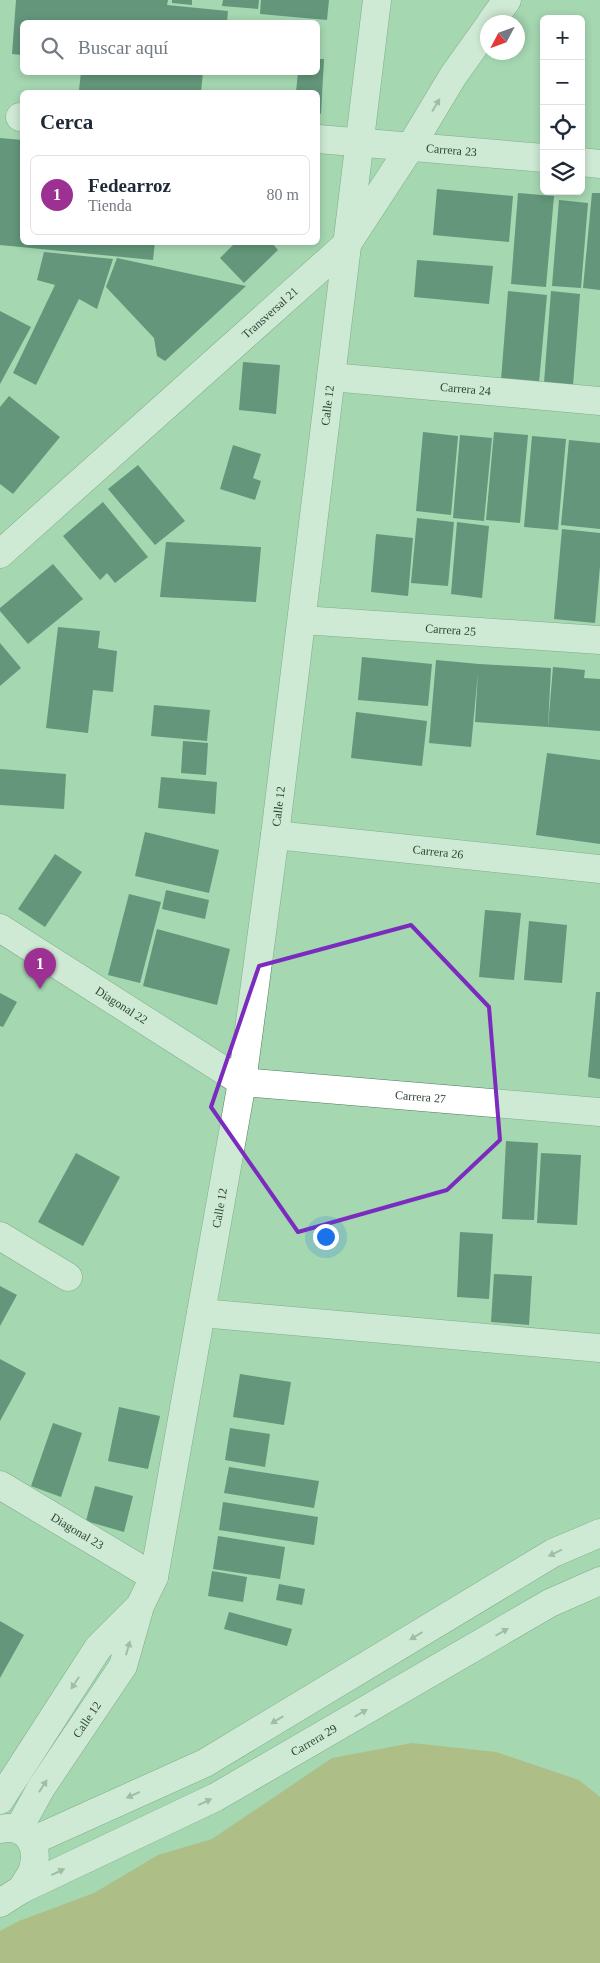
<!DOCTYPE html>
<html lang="es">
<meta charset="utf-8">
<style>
body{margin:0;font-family:"Times New Roman",serif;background:#f6f6f7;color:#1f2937}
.controls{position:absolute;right:15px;top:15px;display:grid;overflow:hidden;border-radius:8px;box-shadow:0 2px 8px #0003}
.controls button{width:45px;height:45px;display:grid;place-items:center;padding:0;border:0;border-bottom:1px solid #e0e1e3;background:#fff;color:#1f2937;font:25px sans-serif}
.compass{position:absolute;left:480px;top:15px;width:45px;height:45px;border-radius:50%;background:#fff;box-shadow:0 2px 8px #0003;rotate:229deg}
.you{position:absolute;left:325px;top:1236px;width:18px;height:18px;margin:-12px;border:4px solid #fff;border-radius:50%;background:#1a73e8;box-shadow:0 0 0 8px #1a73e833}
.badge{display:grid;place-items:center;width:32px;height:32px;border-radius:50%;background:#9c3193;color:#fff;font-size:16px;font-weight:700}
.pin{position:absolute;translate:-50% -41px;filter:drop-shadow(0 1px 2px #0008)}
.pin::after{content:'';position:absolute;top:26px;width:18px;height:15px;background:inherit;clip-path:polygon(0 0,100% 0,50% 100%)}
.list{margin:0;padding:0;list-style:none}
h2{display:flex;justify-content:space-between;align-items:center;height:65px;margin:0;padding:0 20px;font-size:21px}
h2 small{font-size:16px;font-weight:400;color:#747a83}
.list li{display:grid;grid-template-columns:32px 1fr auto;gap:15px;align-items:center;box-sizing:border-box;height:80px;margin:0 10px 10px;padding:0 10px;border:1px solid #e0e1e3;border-radius:8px}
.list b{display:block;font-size:19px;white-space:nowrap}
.list p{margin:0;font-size:16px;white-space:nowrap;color:#747a83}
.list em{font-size:16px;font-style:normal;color:#747a83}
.icon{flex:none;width:28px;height:28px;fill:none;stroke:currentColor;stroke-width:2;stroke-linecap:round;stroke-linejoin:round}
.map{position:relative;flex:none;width:600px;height:1963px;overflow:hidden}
.search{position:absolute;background:#fff;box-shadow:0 2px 8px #0003;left:20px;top:20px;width:300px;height:55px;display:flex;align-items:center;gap:12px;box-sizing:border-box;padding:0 18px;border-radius:8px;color:#747a83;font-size:19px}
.panel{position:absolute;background:#fff;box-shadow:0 2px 8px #0003;left:20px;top:90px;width:300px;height:155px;border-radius:8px}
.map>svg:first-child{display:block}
.green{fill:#b9a054}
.building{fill:#134739}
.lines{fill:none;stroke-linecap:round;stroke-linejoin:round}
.minor-casing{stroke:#4d7c59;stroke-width:29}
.major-casing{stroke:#4d7c59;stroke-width:29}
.minor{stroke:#fff;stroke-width:28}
.major{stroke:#fff;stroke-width:28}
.oneway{fill:#96a199}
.marked{fill:none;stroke:#7b2cbf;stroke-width:4;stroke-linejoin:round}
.labels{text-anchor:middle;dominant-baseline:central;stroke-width:5;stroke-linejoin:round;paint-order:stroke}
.street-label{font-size:12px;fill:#2e4333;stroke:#a5d7b1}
</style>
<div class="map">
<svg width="600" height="1963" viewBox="0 0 600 1963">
<rect width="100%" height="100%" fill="#a5d7b1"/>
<polygon class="green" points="412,1743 496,1752 579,1780 600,1797 600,1963 0,1963 0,1931 19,1921 94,1893 158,1855 212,1839 332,1758"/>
<g class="building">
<polygon points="16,0 168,0 167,5 228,11 227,22 22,22 22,55 12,54"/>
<polygon points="172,0 192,0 192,5 172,3"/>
<polygon points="223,0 259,0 258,9 222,6"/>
<polygon points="261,0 329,0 327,20 260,14"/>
<polygon points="318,59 324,59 321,114 318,113 318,92 296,92 298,72 318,72"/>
<polygon points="81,72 203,72 201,92 110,92 79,90"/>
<polygon points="0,138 22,140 22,242 155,242 153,260 0,245"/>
<polygon points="437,189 513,196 509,242 433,235"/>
<polygon points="518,193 554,196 546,287 511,284"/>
<polygon points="592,193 600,193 600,290 583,288"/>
<polygon points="559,200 588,203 581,288 552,286"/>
<polygon points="236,242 271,242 278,250 244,283 220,258"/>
<polygon points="44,252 113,259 97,309 79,299 36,385 13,373 55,285 37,280"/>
<polygon points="117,258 246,286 165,361 157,356 154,338 106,287"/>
<polygon points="417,260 493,266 489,304 414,297"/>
<polygon points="508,291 547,295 539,383 501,380"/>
<polygon points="551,291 580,294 573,386 544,383"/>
<polygon points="0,311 31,327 0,384"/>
<polygon points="243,362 280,365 276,414 239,410"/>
<polygon points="9,396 60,437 13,494 0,484 0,407"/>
<polygon points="423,432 458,436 451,515 416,511"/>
<polygon points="494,432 528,435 520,523 486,520"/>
<polygon points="460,435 492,438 484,521 453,518"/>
<polygon points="532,436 566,439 558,530 524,527"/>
<polygon points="569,440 600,443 600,529 561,525"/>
<polygon points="233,445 261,454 253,478 261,481 255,500 220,489"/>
<polygon points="138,465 185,521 155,545 108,489"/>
<polygon points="103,502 148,557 115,583 107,573 100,580 63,536"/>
<polygon points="417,518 454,522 448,586 411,583"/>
<polygon points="457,522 489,526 482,598 451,594"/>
<polygon points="562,529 600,533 600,566 595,623 554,619"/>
<polygon points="376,534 413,538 408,596 371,592"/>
<polygon points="166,542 261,547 256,602 160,597"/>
<polygon points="53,564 83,599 28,644 0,611 0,608"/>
<polygon points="58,627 100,631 98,648 117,651 113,692 93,690 88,733 46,728"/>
<polygon points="0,643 21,668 0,686"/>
<polygon points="362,657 432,664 428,706 358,700"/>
<polygon points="436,660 479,664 551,668 548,727 475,722 478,672 471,747 429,743"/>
<polygon points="553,667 585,670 584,678 600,679 600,731 548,727"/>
<polygon points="154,705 210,710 207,741 151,736"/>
<polygon points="356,712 427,721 422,766 351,758"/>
<polygon points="183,741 208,743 206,775 181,773"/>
<polygon points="547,753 600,760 600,844 536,835"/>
<polygon points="0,769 66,774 64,809 0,805"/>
<polygon points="161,777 217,782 215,814 158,808"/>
<polygon points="145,832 219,850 209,893 135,876"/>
<polygon points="55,854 82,872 45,927 18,909"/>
<polygon points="166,890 209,900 205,919 162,909"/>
<polygon points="129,894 161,902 140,983 108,975"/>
<polygon points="485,910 521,913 514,980 479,977"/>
<polygon points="529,921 567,925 562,983 524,980"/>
<polygon points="157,929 230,949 217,1005 143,986"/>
<polygon points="596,992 600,992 600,1079 588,1077"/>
<polygon points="0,993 17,1002 3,1027 0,1026"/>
<polygon points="506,1141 538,1143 534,1220 502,1219"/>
<polygon points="76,1153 120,1177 83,1246 38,1222"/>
<polygon points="541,1153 581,1155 577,1225 537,1223"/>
<polygon points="460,1232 493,1234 489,1299 457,1297"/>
<polygon points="494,1274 532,1276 529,1325 491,1322"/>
<polygon points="0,1286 17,1295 0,1326"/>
<polygon points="0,1359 26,1373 0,1421"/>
<polygon points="240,1374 291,1382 284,1425 233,1417"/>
<polygon points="119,1407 160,1416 148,1469 108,1461"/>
<polygon points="53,1423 82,1433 61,1497 31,1486"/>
<polygon points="230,1428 270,1434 265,1467 225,1460"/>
<polygon points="229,1467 319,1481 314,1508 224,1493"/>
<polygon points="95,1486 133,1496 124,1532 86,1521"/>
<polygon points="223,1502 318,1517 314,1545 219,1530"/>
<polygon points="218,1536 285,1547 280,1579 213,1569"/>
<polygon points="212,1571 247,1577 243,1602 208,1596"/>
<polygon points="279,1584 305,1589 302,1605 276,1600"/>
<polygon points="229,1612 292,1629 287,1646 224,1629"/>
<polygon points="0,1621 24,1635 0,1678"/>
</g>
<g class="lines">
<g class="minor-casing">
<g id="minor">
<polyline points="491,22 507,0"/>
<polyline points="20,117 22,117"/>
<path id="s1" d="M 318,139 L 544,158"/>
<polyline points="581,162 600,164"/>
<path id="s2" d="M 331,377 L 600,401"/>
<path id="s3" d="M 0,554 L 347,244 L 411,146 L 453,76 L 488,27"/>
<path id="s4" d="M 302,620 L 600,640"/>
<path id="s5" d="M 275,835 L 600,869"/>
<path id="s6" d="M 0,928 L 242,1082 L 600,1112"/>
<polyline points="0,1236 68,1277"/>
<polyline points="201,1313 600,1348"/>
<path id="s7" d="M 0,1485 L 154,1577"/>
<polyline points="0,1800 98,1648 139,1607"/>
<path id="s8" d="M 19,1828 L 41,1788 L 123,1666 L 140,1606 L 154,1577 L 242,1082 L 275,835 L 377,0"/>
</g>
</g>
<g class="major-casing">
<g id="major">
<path d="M 0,1829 C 28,1823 41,1847 32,1872 C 29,1878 25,1883 22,1889"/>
<polyline points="32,1841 205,1763 553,1553 600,1533"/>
<path id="s9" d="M 0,1903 L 22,1889 L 216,1797 L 550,1603 L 600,1581"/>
</g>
</g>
<use href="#minor" class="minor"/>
<use href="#major" class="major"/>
</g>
<defs><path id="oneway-solid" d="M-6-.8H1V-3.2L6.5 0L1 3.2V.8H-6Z" transform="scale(1.25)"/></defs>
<g class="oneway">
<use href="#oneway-solid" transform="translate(436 105) rotate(-59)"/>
<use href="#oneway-solid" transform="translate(555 1553) rotate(154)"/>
<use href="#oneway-solid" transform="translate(502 1632) rotate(-30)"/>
<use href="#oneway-solid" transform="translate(416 1636) rotate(149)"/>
<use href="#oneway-solid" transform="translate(128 1648) rotate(-74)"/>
<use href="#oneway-solid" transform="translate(75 1683) rotate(123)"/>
<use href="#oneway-solid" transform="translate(361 1713) rotate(-30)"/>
<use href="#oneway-solid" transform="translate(277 1720) rotate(149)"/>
<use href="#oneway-solid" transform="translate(43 1786) rotate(-57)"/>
<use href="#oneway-solid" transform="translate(133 1795) rotate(156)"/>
<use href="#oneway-solid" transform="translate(205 1802) rotate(-25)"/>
<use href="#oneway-solid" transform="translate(58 1872) rotate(-25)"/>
</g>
<path d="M0 0H600V1963H0ZM 411,925 L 489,1007 L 500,1140 L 447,1190 L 298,1232 L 211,1107 L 259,966 Z" fill="#a5d7b1" fill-opacity=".55" fill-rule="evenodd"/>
<path class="marked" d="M 411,925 L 489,1007 L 500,1140 L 447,1190 L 298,1232 L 211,1107 L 259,966 Z"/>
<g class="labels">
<g class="street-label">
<text stroke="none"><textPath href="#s1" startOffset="134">Carrera 23</textPath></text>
<text stroke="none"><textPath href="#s3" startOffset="362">Transversal 21</textPath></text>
<text stroke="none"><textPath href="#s2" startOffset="135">Carrera 24</textPath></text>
<text stroke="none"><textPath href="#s8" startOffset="1472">Calle 12</textPath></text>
<text stroke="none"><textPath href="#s4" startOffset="149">Carrera 25</textPath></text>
<text stroke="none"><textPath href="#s8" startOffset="1068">Calle 12</textPath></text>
<text stroke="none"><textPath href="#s5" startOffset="164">Carrera 26</textPath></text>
<text stroke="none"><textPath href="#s6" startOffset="144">Diagonal 22</textPath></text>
<text stroke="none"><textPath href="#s6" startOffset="466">Carrera 27</textPath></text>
<text stroke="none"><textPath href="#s8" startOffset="662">Calle 12</textPath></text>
<text stroke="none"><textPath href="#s7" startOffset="90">Diagonal 23</textPath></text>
<text stroke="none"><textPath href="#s8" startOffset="128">Calle 12</textPath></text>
<text stroke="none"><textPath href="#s9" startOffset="354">Carrera 29</textPath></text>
</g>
</g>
</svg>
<div class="controls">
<button>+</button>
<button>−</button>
<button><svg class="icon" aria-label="locate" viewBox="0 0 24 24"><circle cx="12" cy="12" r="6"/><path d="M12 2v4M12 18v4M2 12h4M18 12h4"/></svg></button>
<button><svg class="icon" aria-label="layers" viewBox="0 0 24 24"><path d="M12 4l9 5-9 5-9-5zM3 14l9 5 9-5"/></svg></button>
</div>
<svg class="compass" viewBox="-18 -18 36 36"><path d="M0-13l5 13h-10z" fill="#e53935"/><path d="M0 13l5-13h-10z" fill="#747a83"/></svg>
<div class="you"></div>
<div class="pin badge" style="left:40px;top:989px">1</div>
<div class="search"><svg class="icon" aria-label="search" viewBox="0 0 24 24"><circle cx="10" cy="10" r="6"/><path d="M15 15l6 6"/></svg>Buscar aquí</div>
<section class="panel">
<h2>Cerca<small></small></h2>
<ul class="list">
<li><span class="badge">1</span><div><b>Fedearroz</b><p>Tienda</p></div><em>80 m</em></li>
</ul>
</section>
</div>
